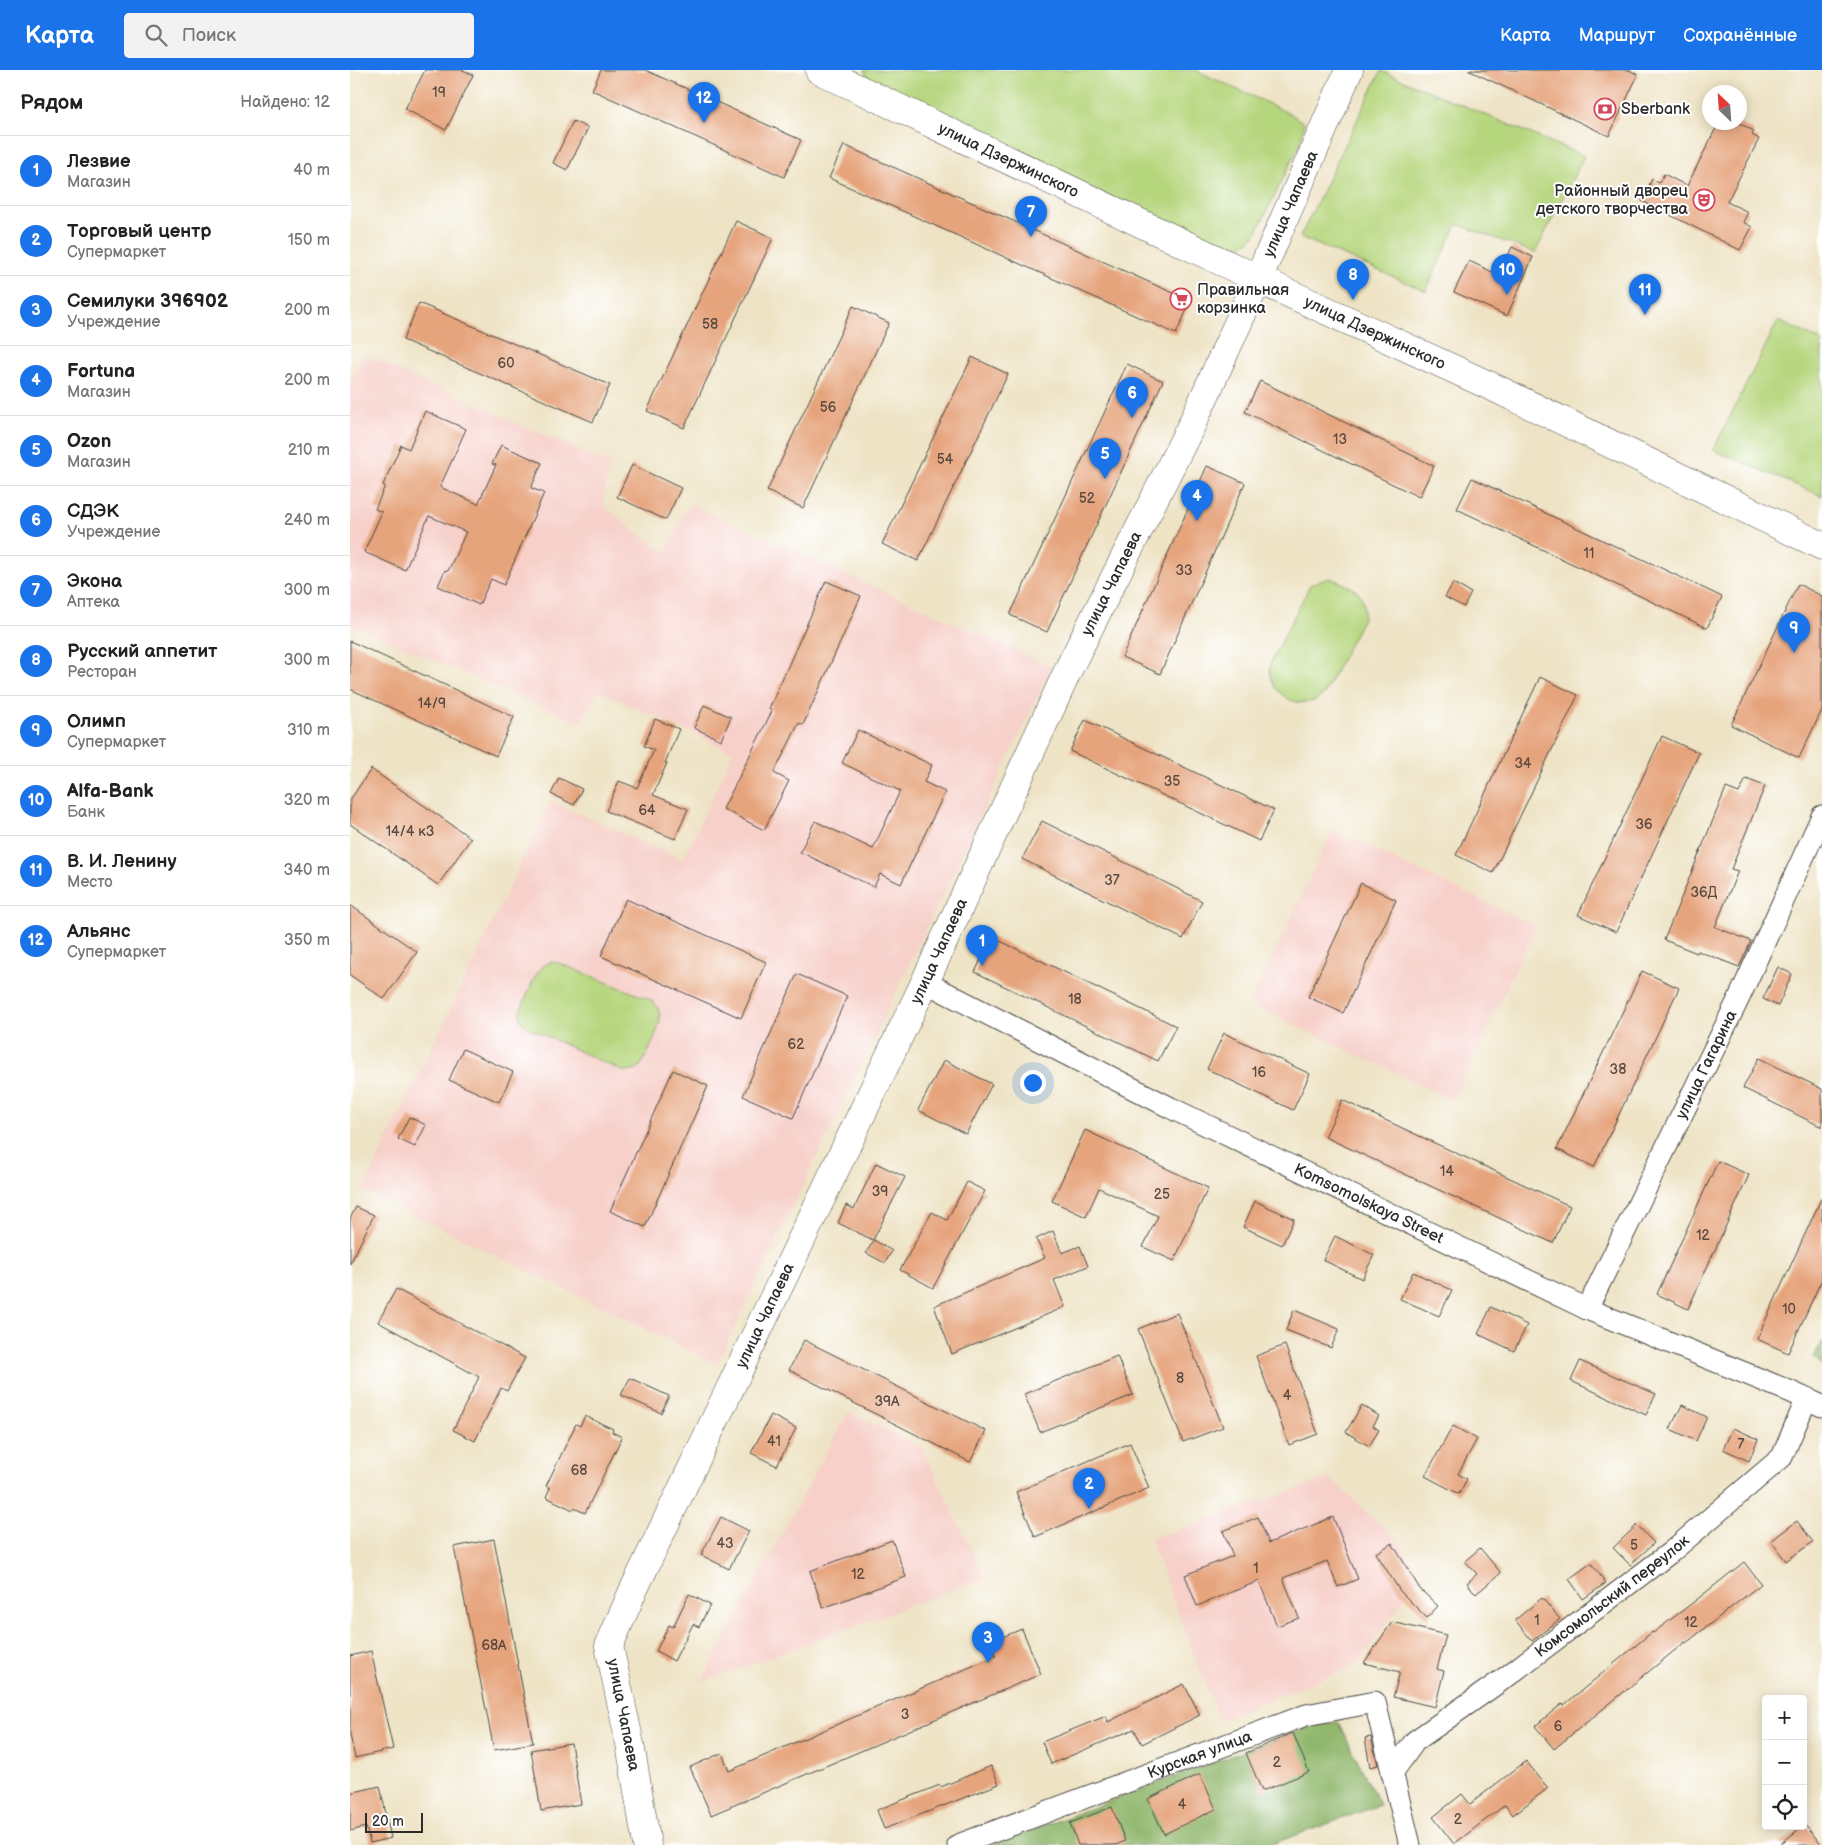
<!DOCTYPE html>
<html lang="ru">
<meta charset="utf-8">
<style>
body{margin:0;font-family:"Balsamiq Sans",sans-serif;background:#f2f2f2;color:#222}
.controls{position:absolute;right:15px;bottom:15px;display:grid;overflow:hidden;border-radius:5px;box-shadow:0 2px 12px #0003}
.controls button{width:45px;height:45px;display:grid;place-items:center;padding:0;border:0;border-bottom:1px solid #e0e0e0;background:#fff;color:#222;font:25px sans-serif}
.compass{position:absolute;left:1352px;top:15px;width:45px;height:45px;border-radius:50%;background:#fff;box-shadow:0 2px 12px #0003;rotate:335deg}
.scale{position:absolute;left:15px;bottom:12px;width:58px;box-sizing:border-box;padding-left:5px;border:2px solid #2b2b2b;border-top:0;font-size:14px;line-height:18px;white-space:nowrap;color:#2b2b2b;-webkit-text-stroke:4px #fff;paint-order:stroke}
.you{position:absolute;left:682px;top:1012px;width:18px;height:18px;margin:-12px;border:4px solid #fff;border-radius:50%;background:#1a73e8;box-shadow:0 0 0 8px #1a73e833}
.badge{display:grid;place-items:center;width:32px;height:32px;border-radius:50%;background:#1a73e8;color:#fff;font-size:16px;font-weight:700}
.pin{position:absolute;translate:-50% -41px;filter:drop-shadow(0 1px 2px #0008)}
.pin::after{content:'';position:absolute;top:26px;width:18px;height:15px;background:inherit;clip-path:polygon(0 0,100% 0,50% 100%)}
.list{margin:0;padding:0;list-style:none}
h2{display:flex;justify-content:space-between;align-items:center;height:65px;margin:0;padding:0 20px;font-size:21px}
h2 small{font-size:16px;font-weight:400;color:#767676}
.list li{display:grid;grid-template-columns:32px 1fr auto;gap:15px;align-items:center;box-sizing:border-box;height:70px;padding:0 20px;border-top:1px solid #e0e0e0}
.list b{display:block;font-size:19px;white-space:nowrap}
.list p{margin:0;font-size:16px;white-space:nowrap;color:#767676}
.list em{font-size:16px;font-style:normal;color:#767676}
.icon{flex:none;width:28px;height:28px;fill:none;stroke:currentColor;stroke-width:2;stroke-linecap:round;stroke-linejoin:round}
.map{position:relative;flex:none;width:1472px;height:1775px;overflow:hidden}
header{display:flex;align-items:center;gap:30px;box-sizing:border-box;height:70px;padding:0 25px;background:#1a73e8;color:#fff}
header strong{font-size:24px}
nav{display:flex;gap:28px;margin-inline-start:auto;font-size:18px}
.search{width:350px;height:45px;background:#f2f2f2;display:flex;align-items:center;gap:12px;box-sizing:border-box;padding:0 18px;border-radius:5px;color:#767676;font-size:19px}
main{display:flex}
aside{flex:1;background:#fff}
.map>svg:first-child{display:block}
.built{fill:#f7d0ca}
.green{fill:#b6d67d;stroke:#708054}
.forest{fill:#90b76c;stroke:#5e714c}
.building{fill:#e6a47d}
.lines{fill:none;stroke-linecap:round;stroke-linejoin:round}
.street-casing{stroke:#484742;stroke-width:23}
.secondary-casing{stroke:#484742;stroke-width:29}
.street{stroke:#fff;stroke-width:21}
.secondary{stroke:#fff;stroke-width:28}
.labels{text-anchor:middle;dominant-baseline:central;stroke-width:4;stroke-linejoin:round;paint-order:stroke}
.number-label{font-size:14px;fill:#5a4940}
.poi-label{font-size:16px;fill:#2b2b2b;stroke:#fff;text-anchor:start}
.street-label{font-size:16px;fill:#2b2b2b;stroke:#fff}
</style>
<header>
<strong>Карта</strong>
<div class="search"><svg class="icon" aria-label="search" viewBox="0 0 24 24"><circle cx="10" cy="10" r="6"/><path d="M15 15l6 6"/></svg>Поиск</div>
<nav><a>Карта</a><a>Маршрут</a><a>Сохранённые</a></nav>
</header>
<main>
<aside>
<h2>Рядом<small>Найдено: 12</small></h2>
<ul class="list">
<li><span class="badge">1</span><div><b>Лезвие</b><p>Магазин</p></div><em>40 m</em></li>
<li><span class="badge">2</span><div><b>Торговый центр</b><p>Супермаркет</p></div><em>150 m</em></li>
<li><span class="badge">3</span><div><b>Семилуки 396902</b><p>Учреждение</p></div><em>200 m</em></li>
<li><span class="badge">4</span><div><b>Fortuna</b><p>Магазин</p></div><em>200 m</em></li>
<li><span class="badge">5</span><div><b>Ozon</b><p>Магазин</p></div><em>210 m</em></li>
<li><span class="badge">6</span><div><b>СДЭК</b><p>Учреждение</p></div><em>240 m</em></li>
<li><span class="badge">7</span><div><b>Экона</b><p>Аптека</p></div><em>300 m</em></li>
<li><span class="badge">8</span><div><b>Русский аппетит</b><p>Ресторан</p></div><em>300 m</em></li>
<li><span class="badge">9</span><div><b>Олимп</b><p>Супермаркет</p></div><em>310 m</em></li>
<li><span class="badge">10</span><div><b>Alfa-Bank</b><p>Банк</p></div><em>320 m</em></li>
<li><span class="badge">11</span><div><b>В. И. Ленину</b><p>Место</p></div><em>340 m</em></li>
<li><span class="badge">12</span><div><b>Альянс</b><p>Супермаркет</p></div><em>350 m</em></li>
</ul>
</aside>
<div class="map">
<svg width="1472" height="1775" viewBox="0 0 1472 1775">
<rect width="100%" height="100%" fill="#fff"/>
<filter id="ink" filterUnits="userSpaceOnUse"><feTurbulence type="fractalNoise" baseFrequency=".02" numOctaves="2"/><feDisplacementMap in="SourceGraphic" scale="10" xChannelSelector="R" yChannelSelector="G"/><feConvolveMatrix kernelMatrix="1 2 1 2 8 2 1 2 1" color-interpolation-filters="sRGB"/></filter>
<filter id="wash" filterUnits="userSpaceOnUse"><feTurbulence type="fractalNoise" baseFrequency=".0096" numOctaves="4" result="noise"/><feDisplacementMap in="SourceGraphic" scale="20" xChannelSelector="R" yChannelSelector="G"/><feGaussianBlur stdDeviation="1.12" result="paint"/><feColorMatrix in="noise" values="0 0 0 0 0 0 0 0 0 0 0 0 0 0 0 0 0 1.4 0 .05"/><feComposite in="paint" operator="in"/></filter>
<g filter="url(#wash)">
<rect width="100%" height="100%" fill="#eee3c5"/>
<g class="built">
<polygon points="15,285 259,394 253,436 315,483 340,434 702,597 367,1294 13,1120 201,731 333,790 383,682 249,621 230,653 0,554 0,313"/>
<polygon points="983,760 1186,856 1103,1030 900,934"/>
<polygon points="498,1342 572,1378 635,1508 351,1613"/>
<polygon points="980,1408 1046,1469 1069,1508 1008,1594 869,1650 800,1469"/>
</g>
<g class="green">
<polygon points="514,0 845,0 941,44 954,53 951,72 904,167 888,179 871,181 519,10"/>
<polygon points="1031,1 1234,86 1185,183 1107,154 1076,221 950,167"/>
<polygon points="1428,251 1472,271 1472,426 1363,380"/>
<path d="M 980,508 C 1002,517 1018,521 1013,548 L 974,624 C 971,626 968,630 964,631 C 940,639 917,618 920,594 L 960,515 L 969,511 Z"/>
<path d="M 201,892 L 209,893 L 301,930 C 306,935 310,940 310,948 C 311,955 296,990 290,996 C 285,1002 279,1002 272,1001 L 177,957 C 171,952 168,948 171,939 C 179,924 184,897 201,892 Z"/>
</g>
<g class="forest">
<polygon points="1472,1271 1472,1296 1464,1287"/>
<polygon points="988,1652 1030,1735 919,1775 642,1775 965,1655"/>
</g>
<g id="blocks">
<g class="building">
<polygon points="75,0 113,0 123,5 96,60 55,39"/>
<polygon points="251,0 295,0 451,70 434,107 242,20"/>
<polygon points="1118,0 1279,0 1288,5 1259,66"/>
<polygon points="223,51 238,58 217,100 203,93"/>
<polygon points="1369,52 1387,52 1404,61 1402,65 1409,69 1377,132 1398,142 1393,152 1402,157 1390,180 1292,131 1302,109 1309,113 1314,104 1337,116"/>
<polygon points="494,75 841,231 826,264 479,108"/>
<polygon points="386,151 423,168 334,358 297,341"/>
<polygon points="1162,177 1183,187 1157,246 1104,222 1119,191 1149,205"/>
<polygon points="69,233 260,315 243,352 53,270"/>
<polygon points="503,236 539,253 453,438 417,421"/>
<polygon points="622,287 658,304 568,491 532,474"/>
<polygon points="777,294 813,311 697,562 660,545"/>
<polygon points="910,311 1084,396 1069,427 895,342"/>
<polygon points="75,341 116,359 90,417 128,434 146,395 142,394 151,375 192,393 181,418 194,423 154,515 141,509 129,535 88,516 95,500 98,501 116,462 79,446 55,500 14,482 32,442 25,439 35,416 33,415 51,375 59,379"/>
<polygon points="282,395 331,418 316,450 267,427"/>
<polygon points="857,396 895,413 810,604 772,587"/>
<polygon points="1122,408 1372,527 1357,558 1107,439"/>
<polygon points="476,511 511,526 453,655 449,653 424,703 439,711 414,760 373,739 422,641 419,639"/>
<polygon points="1103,513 1121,523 1114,537 1095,527"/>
<polygon points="1448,514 1472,526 1472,640 1449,688 1381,655"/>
<polygon points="0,571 164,647 146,686 0,619"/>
<polygon points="1190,607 1228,625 1143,803 1106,785"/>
<polygon points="354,635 381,647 371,670 344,658"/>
<polygon points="305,649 329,659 315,693 317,693 303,725 338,739 325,769 256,741 269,711 287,718 304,680 294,676"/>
<polygon points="735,650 924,740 909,771 720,681"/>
<polygon points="508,660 582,695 574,712 595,722 551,814 530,804 524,817 450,782 465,751 523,779 550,721 492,693"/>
<polygon points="1312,666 1349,683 1266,862 1228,845"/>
<polygon points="21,699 121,768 88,815 0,754 0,730"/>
<polygon points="209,708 232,719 224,735 201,724"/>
<polygon points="1396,709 1415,716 1381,799 1388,801 1365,857 1401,871 1389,897 1348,881 1347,883 1314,870 1376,718 1389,723"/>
<polygon points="692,751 852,831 833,869 672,789"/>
<polygon points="1011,813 1046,830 993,943 958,927"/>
<polygon points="276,829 416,892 391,948 251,886"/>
<polygon points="0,835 67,882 34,929 0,905"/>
<polygon points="642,867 826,956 808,991 625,902"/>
<polygon points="1428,897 1442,904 1428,936 1413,929"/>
<polygon points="1292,901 1329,918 1244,1097 1207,1079"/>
<polygon points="447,904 497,926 443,1048 393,1026"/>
<polygon points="874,963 960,1004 943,1040 857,999"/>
<polygon points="113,979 163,1002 149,1032 99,1010"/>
<polygon points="1409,988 1472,1019 1472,1057 1393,1018"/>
<polygon points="594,990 642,1014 616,1064 568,1040"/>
<polygon points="323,1000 358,1016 295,1157 260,1141"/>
<polygon points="992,1030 1220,1136 1203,1173 975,1067"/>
<polygon points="59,1047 76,1055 65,1077 48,1069"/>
<polygon points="735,1060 858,1118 824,1191 793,1177 808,1146 749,1118 736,1147 702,1131"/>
<polygon points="1368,1091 1399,1105 1338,1239 1307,1224"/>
<polygon points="526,1093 555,1107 523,1170 488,1153 496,1135 504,1139"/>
<polygon points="617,1112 635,1121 583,1218 550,1200 582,1142 597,1150"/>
<polygon points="1472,1127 1472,1209 1438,1283 1407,1269"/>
<polygon points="905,1131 944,1149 932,1175 893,1157"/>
<polygon points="6,1137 24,1145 0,1194 0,1149"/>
<polygon points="703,1161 712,1183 730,1176 738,1196 704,1210 715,1237 602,1284 584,1236 695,1188 686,1169"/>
<polygon points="985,1166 1024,1185 1012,1209 973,1190"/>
<polygon points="524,1170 542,1181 535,1193 516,1183"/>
<polygon points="1063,1202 1102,1220 1089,1246 1050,1229"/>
<polygon points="46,1219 175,1288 157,1321 151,1318 125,1371 103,1360 129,1307 28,1252"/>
<polygon points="1141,1237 1177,1255 1164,1281 1128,1264"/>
<polygon points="944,1240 989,1259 981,1278 936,1260"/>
<polygon points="827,1243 873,1357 833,1372 788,1259"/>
<polygon points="454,1270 636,1361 620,1392 439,1300"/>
<polygon points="935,1275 968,1364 939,1375 906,1286"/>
<polygon points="767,1286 783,1325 690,1362 674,1324"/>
<polygon points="1230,1291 1306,1324 1296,1345 1221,1311"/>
<polygon points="280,1308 319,1326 311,1343 271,1325"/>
<polygon points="1012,1335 1029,1346 1023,1356 1029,1360 1019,1376 996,1362"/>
<polygon points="1332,1335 1357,1347 1346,1371 1320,1359"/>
<polygon points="421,1345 446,1358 427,1396 401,1383"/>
<polygon points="235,1346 263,1359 262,1362 272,1367 235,1443 224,1438 223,1440 196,1427 200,1418 196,1416 226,1354 230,1356"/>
<polygon points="1103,1356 1127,1369 1108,1404 1117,1409 1109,1424 1075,1406"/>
<polygon points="1383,1358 1408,1369 1399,1391 1373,1379"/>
<polygon points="780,1373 799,1418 685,1467 666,1422"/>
<polygon points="371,1447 399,1461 379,1499 351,1485"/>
<polygon points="908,1447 919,1473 983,1447 1008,1509 988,1517 977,1491 933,1508 949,1548 927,1556 909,1511 847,1536 835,1505 883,1486 873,1461"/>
<polygon points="1447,1451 1463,1472 1436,1491 1421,1471"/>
<polygon points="1287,1455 1304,1473 1280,1495 1263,1478"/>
<polygon points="144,1469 183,1673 144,1680 104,1477"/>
<polygon points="542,1470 556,1507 473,1538 460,1501"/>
<polygon points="1042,1473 1070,1519 1088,1536 1077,1548 1050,1521 1026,1483"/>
<polygon points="1130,1478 1151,1503 1126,1524 1117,1513 1127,1504 1115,1491"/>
<polygon points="1394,1492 1411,1514 1336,1573 1335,1572 1204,1679 1185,1656 1213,1633 1214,1635 1302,1562 1303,1563 1345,1531"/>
<polygon points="1241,1493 1256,1513 1233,1529 1219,1509"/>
<polygon points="339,1524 360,1535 349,1557 343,1554 324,1591 306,1581 319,1555 323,1557"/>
<polygon points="1192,1528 1210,1549 1182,1571 1165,1550"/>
<polygon points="1042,1552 1096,1565 1087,1599 1094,1601 1085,1637 1043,1627 1050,1602 1014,1593"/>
<polygon points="672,1559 691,1604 361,1745 340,1697 372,1683 379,1701 646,1586 640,1572"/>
<polygon points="21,1581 43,1679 5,1688 0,1665 0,1586"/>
<polygon points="834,1614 850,1645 792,1674 784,1659 701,1694 692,1672 756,1646 758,1652"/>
<polygon points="943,1663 959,1702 912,1721 896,1683"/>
<polygon points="1021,1667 1028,1695 1020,1697 1015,1668"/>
<polygon points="221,1673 231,1734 191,1741 181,1680"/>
<polygon points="1176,1691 1198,1718 1163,1745 1155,1735 1104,1774 1083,1747 1112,1724 1120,1734"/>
<polygon points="641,1696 649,1714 534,1759 527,1740 590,1715 591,1717"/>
<polygon points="850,1704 866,1739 814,1764 798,1729"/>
<polygon points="30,1716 41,1768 20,1773 16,1757 0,1761 0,1723"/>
<polygon points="762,1737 775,1771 766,1775 728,1775 720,1753"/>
<polygon points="1454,1754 1472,1775 1429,1775 1453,1756"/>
</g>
</g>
</g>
<g filter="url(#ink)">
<use href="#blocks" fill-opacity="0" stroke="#484742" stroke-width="1"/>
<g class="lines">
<g class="street-casing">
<g id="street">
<path id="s1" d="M 575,912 L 821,1038 L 1237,1239 L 1439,1321 L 1472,1336"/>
<path id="s2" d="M 1237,1239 L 1389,928 L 1472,746"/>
<path id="s3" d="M 1042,1703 L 1065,1671 L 1159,1605 L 1321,1482 L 1432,1387 L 1457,1328"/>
<path id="s4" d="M 608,1775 L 956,1645 L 1025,1632 L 1060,1775"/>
</g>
</g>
<g class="secondary-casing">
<g id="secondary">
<path id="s5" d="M 469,0 L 908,209 L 1149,320 L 1472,476"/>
<path id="s6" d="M 297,1775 L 280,1674 L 259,1576 L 282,1523 L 575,912 L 720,596 L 842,354 L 908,209 L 999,0"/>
</g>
</g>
<use href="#street" class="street"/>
<use href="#secondary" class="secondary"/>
</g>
</g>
<defs>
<g id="bank-ring" transform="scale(1.125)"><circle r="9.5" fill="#fff" stroke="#d1495b" stroke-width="1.5"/><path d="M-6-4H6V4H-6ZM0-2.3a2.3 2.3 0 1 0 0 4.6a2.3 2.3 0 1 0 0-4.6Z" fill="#d1495b"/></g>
<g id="theatre-ring" transform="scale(1.125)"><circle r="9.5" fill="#fff" stroke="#d1495b" stroke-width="1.5"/><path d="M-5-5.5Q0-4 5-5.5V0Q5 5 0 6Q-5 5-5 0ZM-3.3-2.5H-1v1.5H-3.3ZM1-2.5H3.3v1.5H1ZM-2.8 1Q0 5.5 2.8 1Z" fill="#d1495b"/></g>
<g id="supermarket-ring" transform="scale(1.125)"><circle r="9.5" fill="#fff" stroke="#d1495b" stroke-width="1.5"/><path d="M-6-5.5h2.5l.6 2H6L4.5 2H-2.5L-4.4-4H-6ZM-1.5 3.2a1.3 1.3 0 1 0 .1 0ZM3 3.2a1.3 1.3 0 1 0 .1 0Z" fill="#d1495b"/></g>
</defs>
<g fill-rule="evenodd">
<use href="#bank-ring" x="1255" y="39"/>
<use href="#theatre-ring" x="1354" y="130"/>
<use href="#supermarket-ring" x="831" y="229"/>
</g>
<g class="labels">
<g class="number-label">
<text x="89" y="22">19</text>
<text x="360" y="254">58</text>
<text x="156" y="293">60</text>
<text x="478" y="337">56</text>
<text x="990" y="369">13</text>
<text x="595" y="389">54</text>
<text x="737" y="428">52</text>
<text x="1239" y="483">11</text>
<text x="834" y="500">33</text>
<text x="82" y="633">14/9</text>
<text x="1173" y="693">34</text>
<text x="822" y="711">35</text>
<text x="297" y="740">64</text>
<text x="1294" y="754">36</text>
<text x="60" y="761">14/4 к3</text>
<text x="762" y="810">37</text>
<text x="1354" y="822">36Д</text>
<text x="725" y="929">18</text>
<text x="446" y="974">62</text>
<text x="1268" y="999">38</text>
<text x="909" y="1002">16</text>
<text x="1097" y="1101">14</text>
<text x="530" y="1121">39</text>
<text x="812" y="1124">25</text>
<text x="1353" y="1165">12</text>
<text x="1439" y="1239">10</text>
<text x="830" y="1308">8</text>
<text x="937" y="1325">4</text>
<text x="537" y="1331">39А</text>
<text x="424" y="1371">41</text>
<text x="1391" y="1374">7</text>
<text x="229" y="1400">68</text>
<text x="375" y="1473">43</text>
<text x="1284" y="1475">5</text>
<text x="906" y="1498">1</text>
<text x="508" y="1504">12</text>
<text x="1187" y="1550">1</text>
<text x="1341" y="1552">12</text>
<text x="144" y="1575">68А</text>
<text x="555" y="1644">3</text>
<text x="1208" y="1656">6</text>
<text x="927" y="1692">2</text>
<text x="832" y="1734">4</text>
<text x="1108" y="1749">2</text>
</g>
<g class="poi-label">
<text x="1271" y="39">Sberbank</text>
<text x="1338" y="121" text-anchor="end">Районный дворец<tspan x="1338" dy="18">детского творчества</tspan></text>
<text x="847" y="220">Правильная<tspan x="847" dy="18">корзинка</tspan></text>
</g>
<g class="street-label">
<text stroke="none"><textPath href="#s5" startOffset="210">улица Дзержинского</textPath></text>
<text stroke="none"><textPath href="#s6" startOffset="1798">улица Чапаева</textPath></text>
<text stroke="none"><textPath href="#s5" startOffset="615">улица Дзержинского</textPath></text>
<text stroke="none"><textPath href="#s6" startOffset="1378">улица Чапаева</textPath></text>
<text stroke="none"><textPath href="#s6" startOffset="972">улица Чапаева</textPath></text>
<text stroke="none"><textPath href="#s2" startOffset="272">улица Гагарина</textPath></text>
<text stroke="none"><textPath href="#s1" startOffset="496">Komsomolskaya Street</textPath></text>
<text stroke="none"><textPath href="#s6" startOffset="568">улица Чапаева</textPath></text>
<text stroke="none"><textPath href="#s3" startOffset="284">Комсомольский переулок</textPath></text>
<text transform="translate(273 1645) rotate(79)">улица Чапаева</text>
<text stroke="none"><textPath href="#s4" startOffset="258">Курская улица</textPath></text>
</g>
</g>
</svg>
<div class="controls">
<button>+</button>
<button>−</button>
<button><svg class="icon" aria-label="locate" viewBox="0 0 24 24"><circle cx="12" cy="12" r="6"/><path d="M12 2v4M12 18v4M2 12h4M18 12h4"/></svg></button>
</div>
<svg class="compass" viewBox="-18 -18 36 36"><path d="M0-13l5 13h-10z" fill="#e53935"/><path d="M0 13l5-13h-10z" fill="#767676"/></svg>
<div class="scale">20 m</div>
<div class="you"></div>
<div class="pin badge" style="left:632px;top:896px">1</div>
<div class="pin badge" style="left:739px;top:1439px">2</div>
<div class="pin badge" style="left:638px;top:1593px">3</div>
<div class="pin badge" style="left:847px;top:451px">4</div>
<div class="pin badge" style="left:755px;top:409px">5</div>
<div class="pin badge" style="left:782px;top:348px">6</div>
<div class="pin badge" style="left:681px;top:167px">7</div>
<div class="pin badge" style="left:1003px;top:230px">8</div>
<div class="pin badge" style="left:1444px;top:583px">9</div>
<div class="pin badge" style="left:1157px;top:225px">10</div>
<div class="pin badge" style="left:1295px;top:245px">11</div>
<div class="pin badge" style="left:354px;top:53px">12</div>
</div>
</main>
